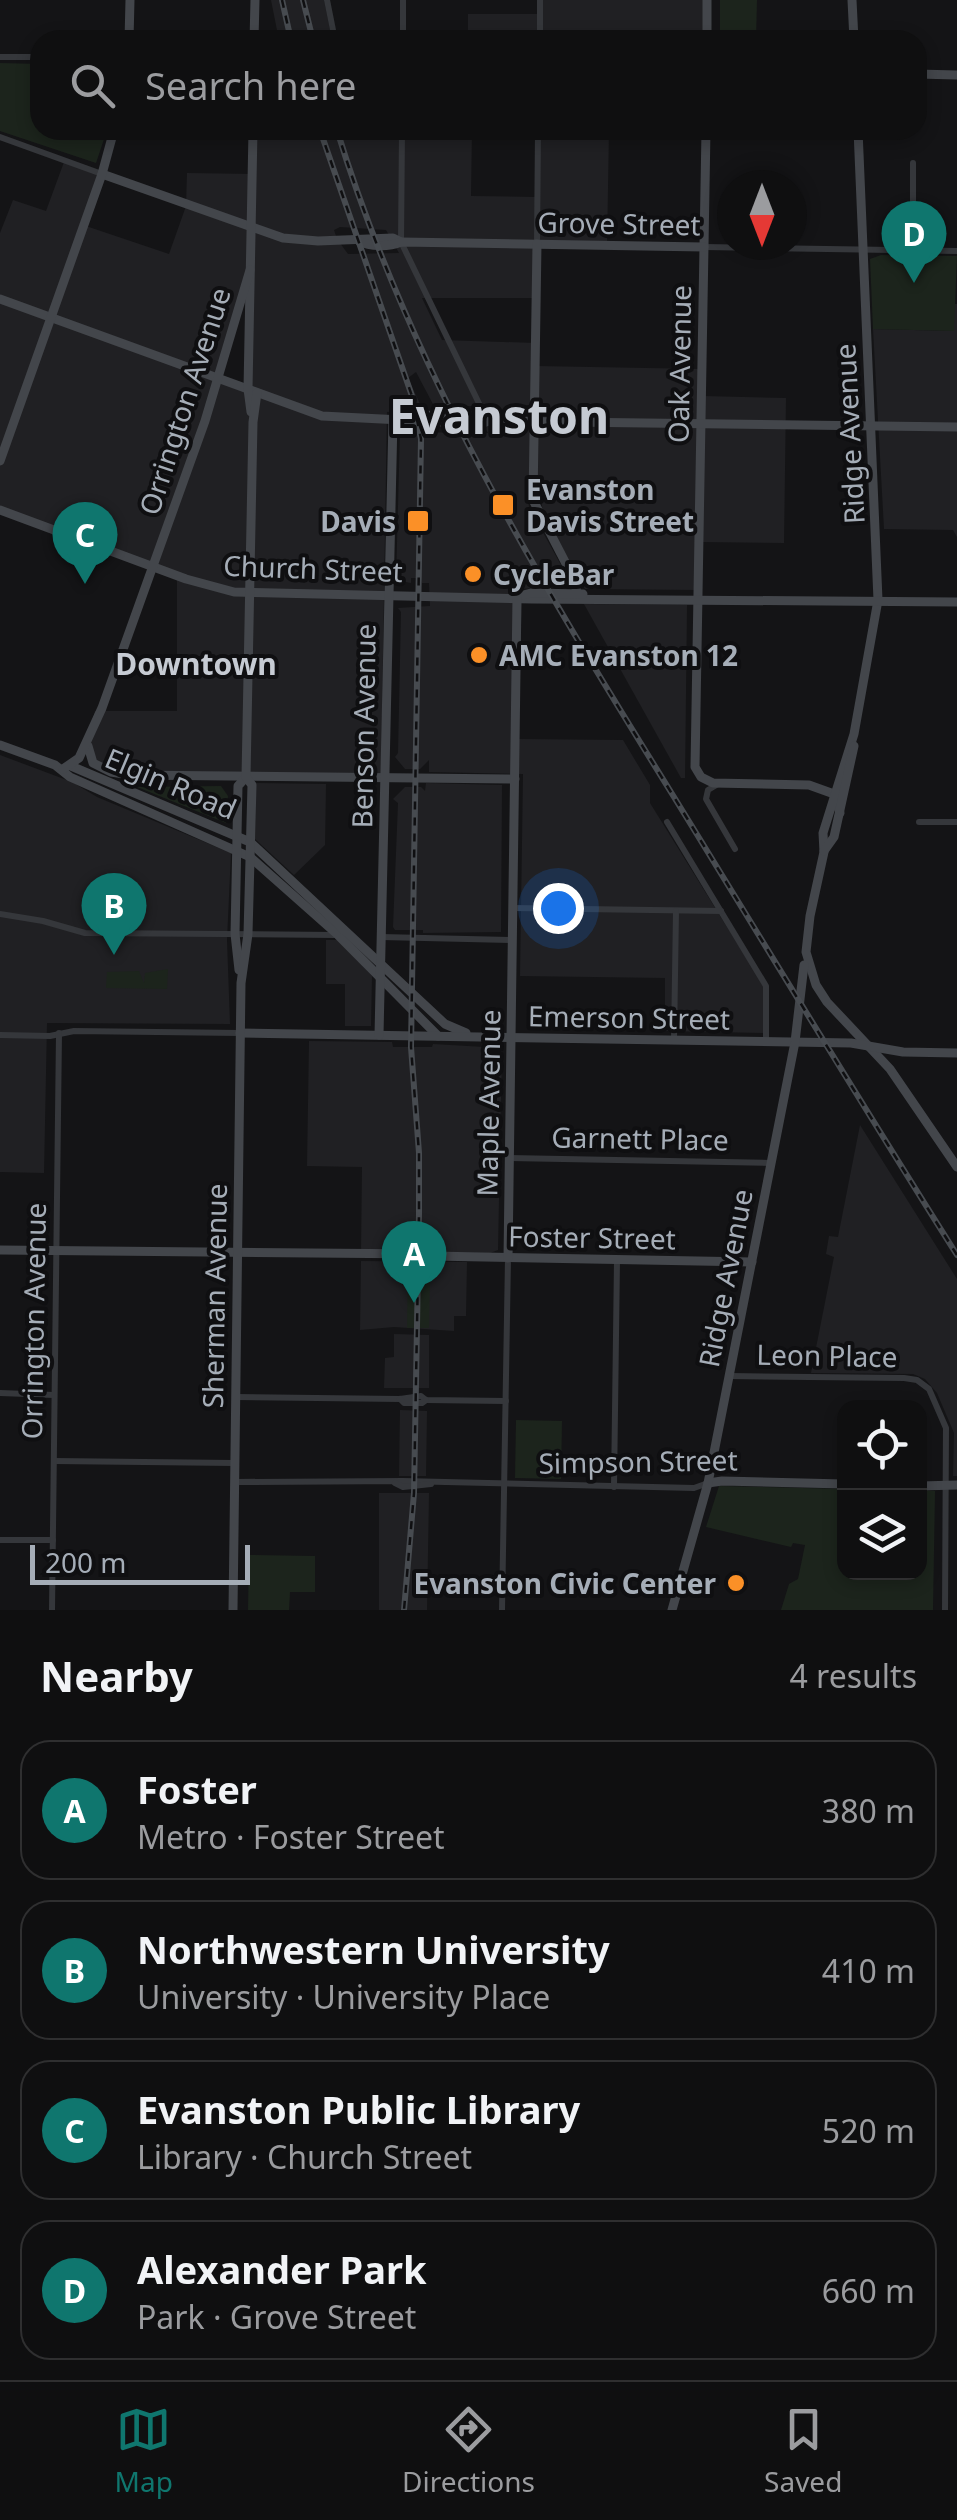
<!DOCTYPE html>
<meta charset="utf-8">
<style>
body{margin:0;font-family:"Noto Sans",sans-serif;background:#181819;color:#f1f3f6}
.controls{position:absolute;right:30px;bottom:30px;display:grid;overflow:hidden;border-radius:20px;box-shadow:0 5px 15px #0003}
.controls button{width:90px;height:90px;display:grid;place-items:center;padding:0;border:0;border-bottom:2px solid #2f2f30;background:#0f0f10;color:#f1f3f6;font:50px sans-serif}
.compass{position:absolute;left:717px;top:170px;width:90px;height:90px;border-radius:50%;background:#0f0f10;box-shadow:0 5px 15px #0003;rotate:180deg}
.scale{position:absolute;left:30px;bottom:25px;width:220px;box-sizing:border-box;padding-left:10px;border:5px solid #a5adb7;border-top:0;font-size:28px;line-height:35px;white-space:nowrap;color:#a5adb7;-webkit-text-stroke:8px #0f0f11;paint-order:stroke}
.you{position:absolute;left:558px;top:908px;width:35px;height:35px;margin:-25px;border:8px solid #fff;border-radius:50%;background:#1a73e8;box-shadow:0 0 0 15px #1a73e833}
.badge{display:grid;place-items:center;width:65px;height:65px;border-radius:50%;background:#0f766e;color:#fff;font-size:32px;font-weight:700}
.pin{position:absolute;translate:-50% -82px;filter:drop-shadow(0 2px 5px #0008)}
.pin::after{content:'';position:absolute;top:52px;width:35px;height:30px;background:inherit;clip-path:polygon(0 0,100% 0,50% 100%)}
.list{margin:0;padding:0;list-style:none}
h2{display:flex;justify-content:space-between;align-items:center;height:130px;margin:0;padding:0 40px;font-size:42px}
h2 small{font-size:32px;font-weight:400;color:#9b9c9f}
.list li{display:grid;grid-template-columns:65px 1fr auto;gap:30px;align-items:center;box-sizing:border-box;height:140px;margin:0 20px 20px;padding:0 20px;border:2px solid #2f2f30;border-radius:30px}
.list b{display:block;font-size:38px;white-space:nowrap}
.list p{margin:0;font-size:32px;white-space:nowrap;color:#9b9c9f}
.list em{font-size:32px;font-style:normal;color:#9b9c9f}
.icon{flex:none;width:55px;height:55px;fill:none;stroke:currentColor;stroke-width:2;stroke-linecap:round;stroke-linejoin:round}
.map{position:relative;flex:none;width:957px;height:1610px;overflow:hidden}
.search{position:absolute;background:#0f0f10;box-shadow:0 5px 15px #0003;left:30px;right:30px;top:30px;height:110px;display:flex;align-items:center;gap:25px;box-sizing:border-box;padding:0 35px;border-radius:30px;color:#9b9c9f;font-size:38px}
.sheet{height:770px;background:#0f0f10}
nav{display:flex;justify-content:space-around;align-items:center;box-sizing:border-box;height:140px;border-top:2px solid #2f2f30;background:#0f0f10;font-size:28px;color:#9b9c9f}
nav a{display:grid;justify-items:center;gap:5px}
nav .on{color:#0f766e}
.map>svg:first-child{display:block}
.built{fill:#202023;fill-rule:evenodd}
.green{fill:#1c241c}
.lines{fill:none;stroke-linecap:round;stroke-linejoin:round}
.street{stroke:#35373b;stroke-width:6}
.secondary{stroke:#43464b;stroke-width:9}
.rail-casing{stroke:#474b50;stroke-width:6}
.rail{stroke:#0f0f11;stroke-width:2.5;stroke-dasharray:8;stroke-linecap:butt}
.poi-dot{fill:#fb9027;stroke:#0f0f11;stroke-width:4}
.labels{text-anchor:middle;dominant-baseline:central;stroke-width:8;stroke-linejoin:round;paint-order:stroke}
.street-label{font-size:28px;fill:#a5adb7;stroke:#0f0f11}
.poi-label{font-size:28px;font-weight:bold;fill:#a5adb7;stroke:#0f0f11;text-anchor:start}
.neighbourhood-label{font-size:30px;font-weight:bold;fill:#c6cbd3;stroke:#0f0f11}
.town-label{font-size:48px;font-weight:bold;fill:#c6cbd3;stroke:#0f0f11}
</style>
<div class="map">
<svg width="957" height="1610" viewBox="0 0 957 1610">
<rect width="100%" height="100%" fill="#141416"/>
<g class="built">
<polygon points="271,0 324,0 332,40 279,40"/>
<polygon points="540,0 707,0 706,40 468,40 468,14 540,14"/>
<path d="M 255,130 L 472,130 L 471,196 L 535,197 L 536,130 L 609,130 L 607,247 L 538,245 L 537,298 L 422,298 L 442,340 L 536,343 L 536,366 L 703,369 L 703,396 L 786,398 L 784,543 L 699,542 L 699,590 L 585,589 L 543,513 L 540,491 L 527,490 L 529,507 L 572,585 L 533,584 L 533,588 L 522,589 L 518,739 L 623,740 L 650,785 L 650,803 L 763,985 L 763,1033 L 665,1031 L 665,978 L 520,976 L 523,774 L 429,772 L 429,760 L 420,769 L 405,769 L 395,757 L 398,753 L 401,612 L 398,608 L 430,606 L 429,583 L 422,583 L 421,578 L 411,578 L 411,583 L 396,580 L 400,432 L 488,433 L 473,406 L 434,406 L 416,372 L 408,378 L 421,406 L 401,405 L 401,411 L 387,412 L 381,775 L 114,770 L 93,761 L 87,741 L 95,711 L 177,711 L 177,573 L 0,508 L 0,233 L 13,200 L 46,211 L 64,162 L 101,175 L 83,225 L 169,254 L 186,206 L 187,173 L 254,174 ZM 340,227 L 386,230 L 399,253 L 348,254 L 337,239 L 334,230 ZM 250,274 L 249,389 L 218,378 Z"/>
<polygon points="954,304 957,304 957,537 953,530 884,529 873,329 954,331"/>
<polygon points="584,604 687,605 685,778 681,778"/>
<polygon points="0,755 72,782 97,797 231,853 227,940 230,1024 47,1023 44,1173 0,1172"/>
<polygon points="256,783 326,784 325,845 294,875 255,839"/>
<polygon points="426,783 502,785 501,932 423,933 423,930 395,930 393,927 398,803 393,799 405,787 421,787 425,791"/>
<polygon points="326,940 339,940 372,976 371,1026 345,1026 345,984 326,984"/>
<polygon points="309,1041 392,1042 393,1047 432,1047 433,1044 502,1048 498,1250 490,1253 361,1251 362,1167 307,1166"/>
<polygon points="860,1125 957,1279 957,1476 953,1476 954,1433 937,1393 925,1379 913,1374 811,1373 834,1257 826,1254 829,1236 838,1237"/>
<polygon points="361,1261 467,1262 466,1316 454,1316 454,1331 394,1327 360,1330"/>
<polygon points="394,1334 429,1335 429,1388 384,1388 385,1358 394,1357"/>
<polygon points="400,1410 427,1411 426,1476 399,1476"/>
<polygon points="379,1493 429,1493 427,1610 379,1610"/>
</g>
<g class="green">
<polygon points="720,0 757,0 756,40 720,40"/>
<polygon points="0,63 40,64 40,130 107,130 96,163 0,131"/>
<polygon points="881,255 957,256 954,331 873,329 870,259"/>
<polygon points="221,786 228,796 226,823 137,787"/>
<polygon points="168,969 167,989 106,988 107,972 139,971 144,983 145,973"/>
<polygon points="408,1268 430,1268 429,1328 407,1328"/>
<polygon points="516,1420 562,1421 561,1479 515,1478"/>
<polygon points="719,1486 844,1489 844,1572 920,1572 920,1490 935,1491 933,1610 781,1610 789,1584 798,1579 805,1545 793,1543 791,1547 706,1527"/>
<polygon points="249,1555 315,1556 315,1592 290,1592 289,1610 248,1610"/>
</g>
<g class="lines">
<g class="street">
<polyline points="327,0 335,40"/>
<polyline points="403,40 403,0"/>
<polyline points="540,40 540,0"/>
<polyline points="0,57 40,57"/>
<polyline points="402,130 401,242 487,420"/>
<polyline points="0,137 102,174"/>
<polyline points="537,244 538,130"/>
<polyline points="704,247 957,251"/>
<polyline points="913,250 913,163"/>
<polyline points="718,784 708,790 706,799 735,849"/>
<polyline points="667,822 766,986 766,1042"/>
<polyline points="919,822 957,822"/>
<polyline points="513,908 721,911"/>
<polyline points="0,914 43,921 85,933 336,935"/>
<polyline points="381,937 512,940"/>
<polyline points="0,1035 50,1036 74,1031 240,1033"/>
<polyline points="674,1040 676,911"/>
<polyline points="509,1158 771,1163"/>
<polyline points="729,1376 904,1378 917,1380 929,1389 946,1428 945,1610"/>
<polyline points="0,1393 54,1395"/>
<polyline points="236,1397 400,1399 421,1396 426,1400 506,1401"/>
<polyline points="400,1399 404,1403 422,1403 426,1400"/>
<polyline points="54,1461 234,1463"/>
<polyline points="235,1482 403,1481 694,1488 708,1483"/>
<polyline points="395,1483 403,1487 431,1484"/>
<polyline points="614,1487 617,1260"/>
<polyline points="0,1540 53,1540"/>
<polyline points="52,1610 59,1033"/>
<polyline points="502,1610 508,1258"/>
</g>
<g class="secondary">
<polyline points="852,0 854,40"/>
<polyline points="129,40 130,0"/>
<polyline points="254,40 255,0"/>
<polyline points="707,40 707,0"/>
<polyline points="917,74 957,75"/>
<polyline points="706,130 695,767 701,777 713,783 809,785 834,794 840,813"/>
<polyline points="858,130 878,600 854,734 823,833 824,852 810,916 806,952 816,985 827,1002 890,1069 957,1167"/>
<polyline points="102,174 283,238 318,241 393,238 401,242"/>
<path d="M 359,241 C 370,247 389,247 401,242 L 704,247"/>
<polyline points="537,244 533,500 574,579 577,593"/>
<polyline points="0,299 322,416 481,424 488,421 957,427"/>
<polyline points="251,412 248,389 253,130"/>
<polyline points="396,418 408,415 481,416 488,421"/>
<polyline points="0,461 102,174 114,130"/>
<polyline points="0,510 186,579 234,592 532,599 957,602"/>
<polyline points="519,596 531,593 583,594"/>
<polyline points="0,745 55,765 70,777 250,857 338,935 438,1036"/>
<polyline points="88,746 93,763 111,772 130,775 515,779"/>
<polyline points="71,766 250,842 445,1024 466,1033"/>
<polyline points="63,769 79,758 102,708 205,421 250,270"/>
<polyline points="824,851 834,837 854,746"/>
<polyline points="239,970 235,934 238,786 246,777"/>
<polyline points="240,1033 851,1043 903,1052 957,1053"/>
<polyline points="379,1035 393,419"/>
<polyline points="0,1250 427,1254 432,1256 752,1262"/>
<polyline points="508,1258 517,597"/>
<polyline points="708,1483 722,1481 844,1484"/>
<polyline points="920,1486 957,1485"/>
<polyline points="233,1610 241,983 248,934 252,785 246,777 253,422 257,393"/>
<polyline points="672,1610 708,1483 795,1042 804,965"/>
</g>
<g class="rail-casing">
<g id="rail">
<polyline points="282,0 291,40"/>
<polyline points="303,0 313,40"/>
<polyline points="320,130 412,396 421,439 411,1047 419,1153 419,1214 414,1493 404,1610"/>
<path d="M 337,130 C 411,372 542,584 674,797 C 768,950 861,1103 957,1255"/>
</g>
</g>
<use href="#rail" class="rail"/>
</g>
<g class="poi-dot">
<rect x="491" y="493" width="24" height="24" rx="5"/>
<rect x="406" y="509" width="24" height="24" rx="5"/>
<circle cx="473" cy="574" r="10"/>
<circle cx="479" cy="655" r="10"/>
<circle cx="736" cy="1583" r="10"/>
</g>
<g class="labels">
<g class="street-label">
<text transform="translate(619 223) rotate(1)">Grove Street</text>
<text transform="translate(679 364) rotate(-89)">Oak Avenue</text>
<text transform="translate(184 401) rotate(-72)">Orrington Avenue</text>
<text transform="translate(849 434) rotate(-93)">Ridge Avenue</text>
<text transform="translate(313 568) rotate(2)">Church Street</text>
<text transform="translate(363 726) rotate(-89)">Benson Avenue</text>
<text transform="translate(171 783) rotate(23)">Elgin Road</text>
<text transform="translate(629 1017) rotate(1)">Emerson Street</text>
<text transform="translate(488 1103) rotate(-89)">Maple Avenue</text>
<text transform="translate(640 1138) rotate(1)">Garnett Place</text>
<text transform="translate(592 1237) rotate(1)">Foster Street</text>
<text transform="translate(725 1278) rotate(-79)">Ridge Avenue</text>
<text transform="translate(214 1296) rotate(-89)">Sherman Avenue</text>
<text transform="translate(33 1321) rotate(-89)">Orrington Avenue</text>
<text transform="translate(827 1355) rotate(1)">Leon Place</text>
<text transform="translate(638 1461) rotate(-1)">Simpson Street</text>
</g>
<g class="poi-label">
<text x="526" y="489">Evanston<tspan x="526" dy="32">Davis Street</tspan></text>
<text x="396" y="521" text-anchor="end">Davis</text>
<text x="493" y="574">CycleBar</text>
<text x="499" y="655">AMC Evanston 12</text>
<text x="716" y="1583" text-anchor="end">Evanston Civic Center</text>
</g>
<g class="neighbourhood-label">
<text x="196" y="663">Downtown</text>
</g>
<g class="town-label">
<text x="499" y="415">Evanston</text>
</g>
</g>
</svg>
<div class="controls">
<button><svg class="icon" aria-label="locate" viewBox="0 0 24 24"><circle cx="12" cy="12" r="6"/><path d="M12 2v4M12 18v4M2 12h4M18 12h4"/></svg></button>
<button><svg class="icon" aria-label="layers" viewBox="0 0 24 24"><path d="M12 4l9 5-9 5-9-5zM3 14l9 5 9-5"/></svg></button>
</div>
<svg class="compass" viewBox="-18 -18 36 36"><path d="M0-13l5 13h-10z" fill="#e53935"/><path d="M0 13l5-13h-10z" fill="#9b9c9f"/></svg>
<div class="scale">200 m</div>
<div class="you"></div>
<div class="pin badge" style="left:414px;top:1303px">A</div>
<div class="pin badge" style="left:114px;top:955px">B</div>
<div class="pin badge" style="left:85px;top:584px">C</div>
<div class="pin badge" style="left:914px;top:283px">D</div>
<div class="search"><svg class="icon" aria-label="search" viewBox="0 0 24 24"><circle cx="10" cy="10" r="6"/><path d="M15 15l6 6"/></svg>Search here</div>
</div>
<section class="sheet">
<h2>Nearby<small>4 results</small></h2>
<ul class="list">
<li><span class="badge">A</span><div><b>Foster</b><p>Metro · Foster Street</p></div><em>380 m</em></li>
<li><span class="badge">B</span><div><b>Northwestern University</b><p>University · University Place</p></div><em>410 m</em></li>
<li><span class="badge">C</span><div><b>Evanston Public Library</b><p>Library · Church Street</p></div><em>520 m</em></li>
<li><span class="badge">D</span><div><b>Alexander Park</b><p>Park · Grove Street</p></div><em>660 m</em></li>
</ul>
</section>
<nav>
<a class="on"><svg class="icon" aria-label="map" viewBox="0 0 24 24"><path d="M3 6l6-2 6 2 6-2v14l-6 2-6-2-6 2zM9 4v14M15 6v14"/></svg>Map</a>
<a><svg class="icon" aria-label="directions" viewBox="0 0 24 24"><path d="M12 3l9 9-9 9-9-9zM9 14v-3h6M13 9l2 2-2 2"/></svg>Directions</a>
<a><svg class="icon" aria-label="saved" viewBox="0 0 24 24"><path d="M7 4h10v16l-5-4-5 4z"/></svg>Saved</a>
</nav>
